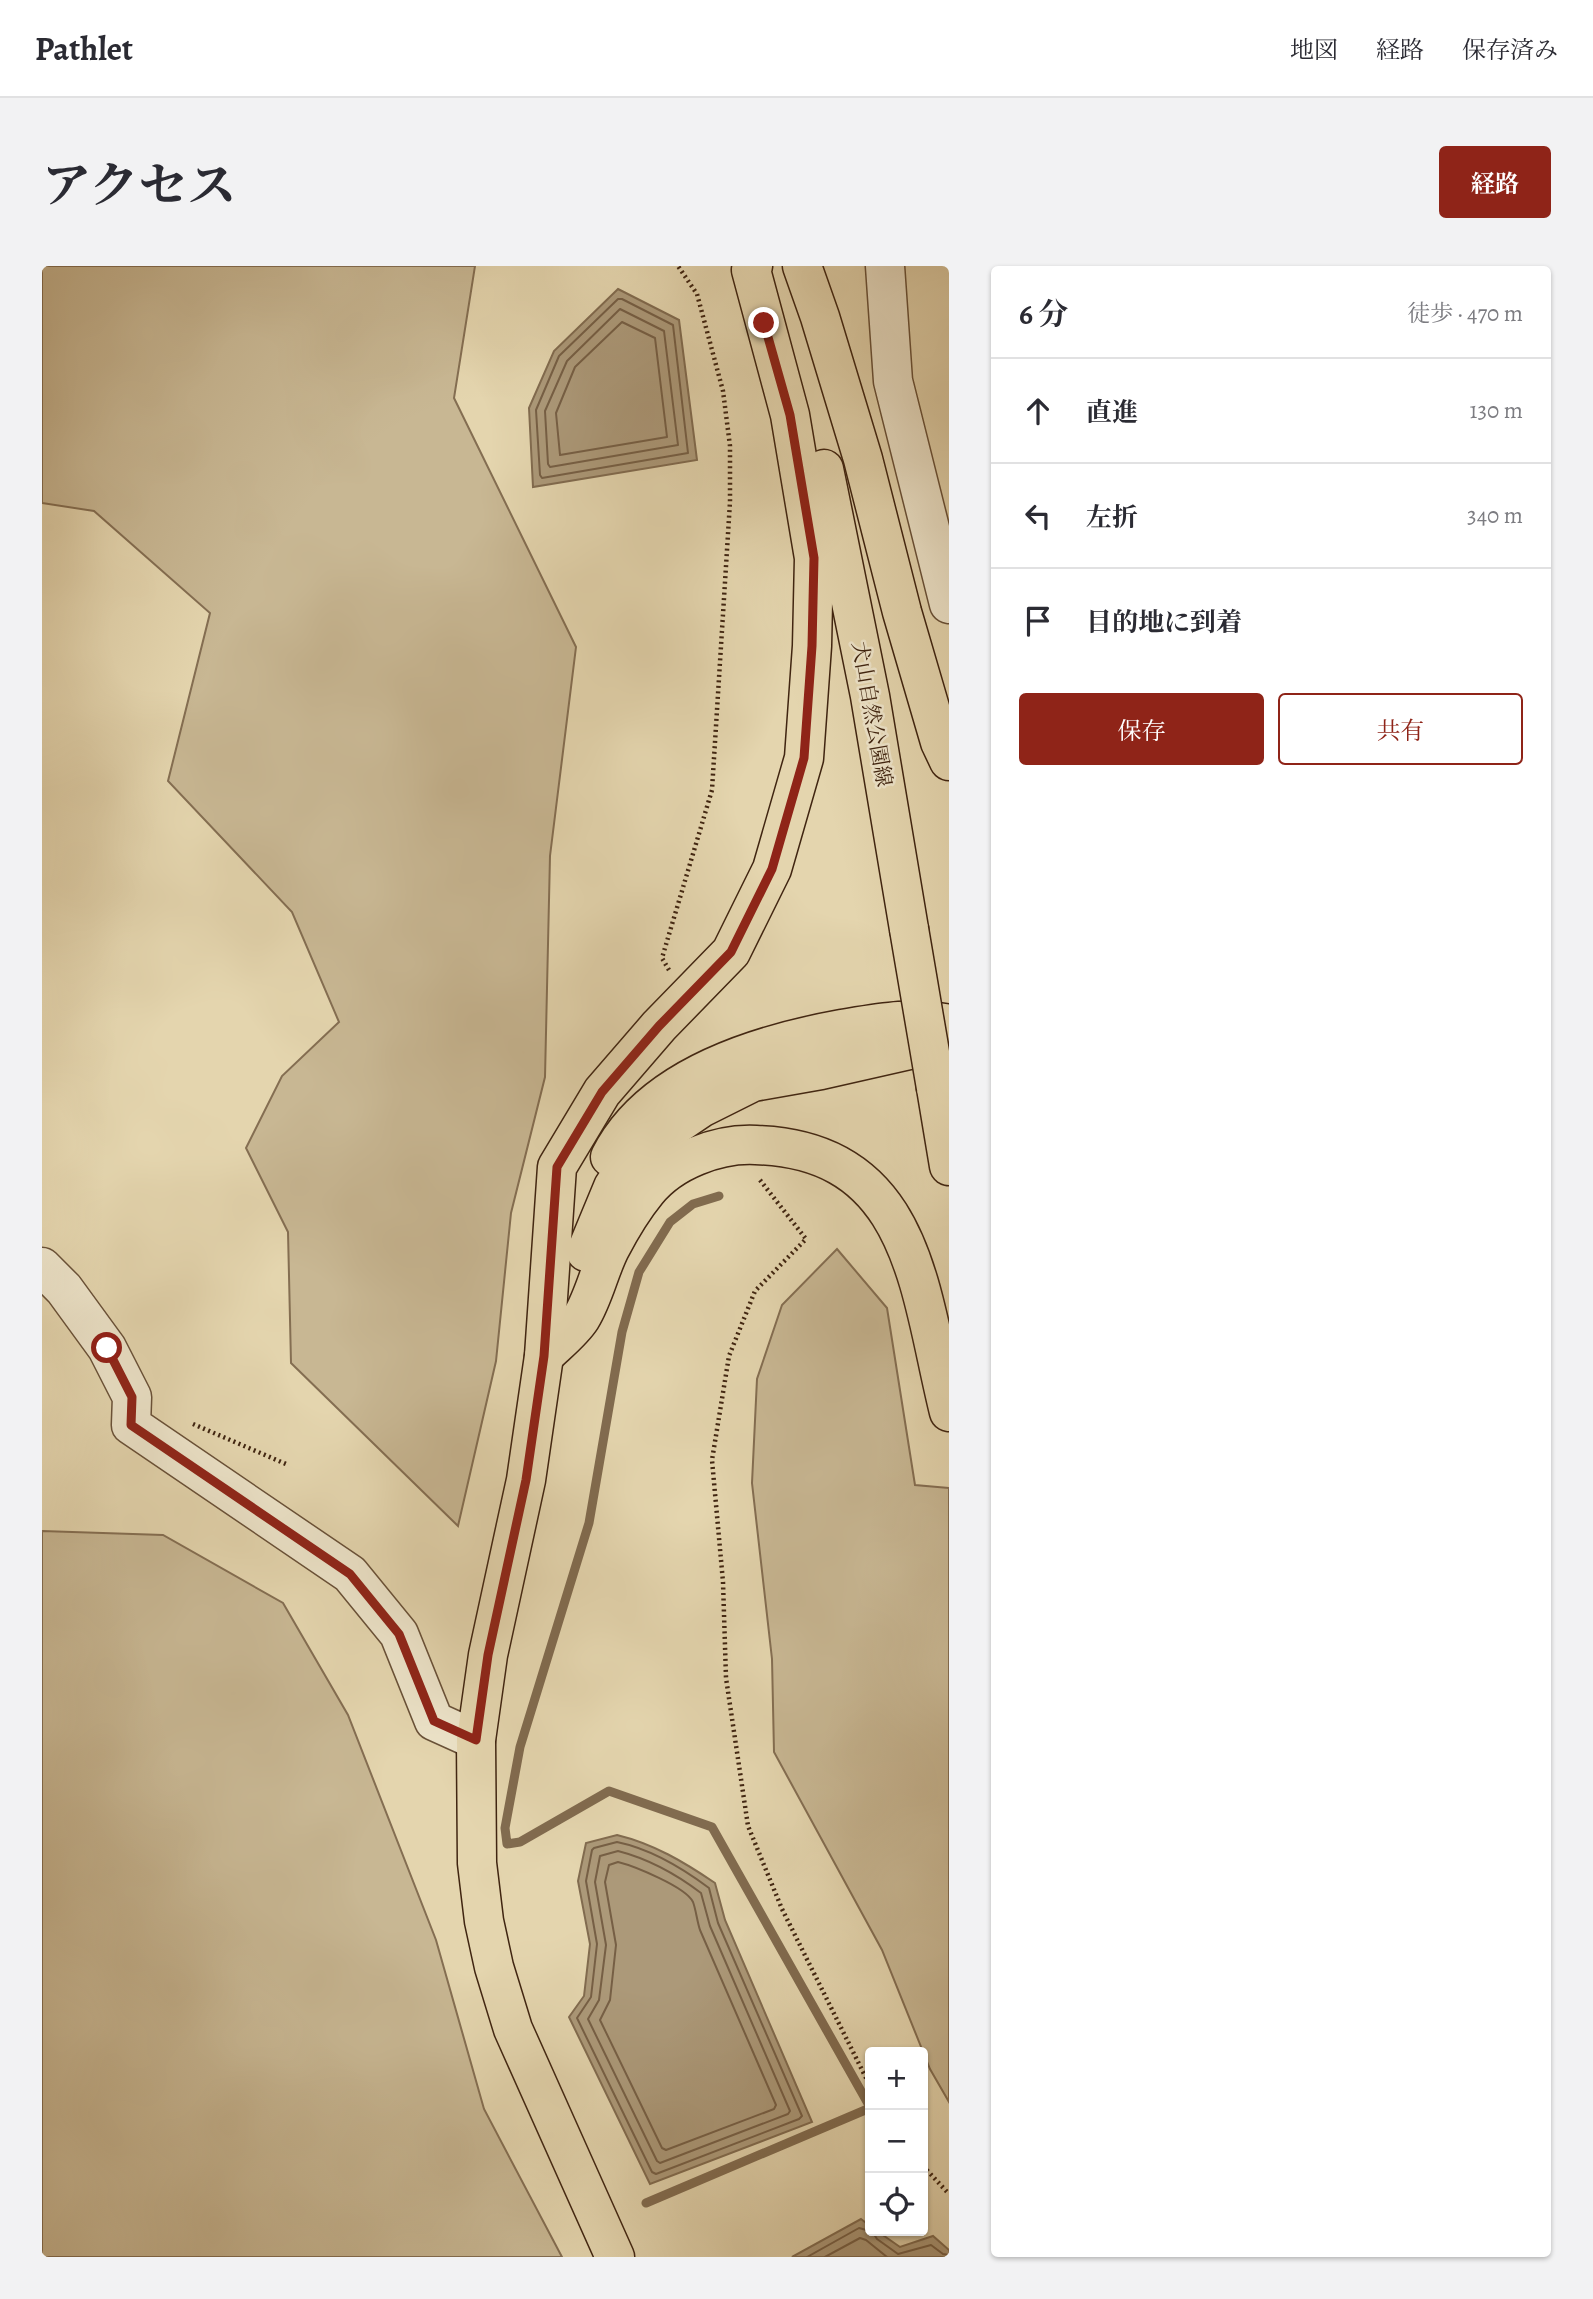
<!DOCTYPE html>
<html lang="ja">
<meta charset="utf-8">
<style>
body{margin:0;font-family:Alegreya,"Noto Serif JP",serif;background:#f2f2f3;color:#2b2b33}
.controls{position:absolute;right:21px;bottom:21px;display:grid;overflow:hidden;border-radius:7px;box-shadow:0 2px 5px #0004}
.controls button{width:63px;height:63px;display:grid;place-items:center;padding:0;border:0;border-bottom:2px solid #e1e1e2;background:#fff;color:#2b2b33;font:35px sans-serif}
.stop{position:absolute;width:21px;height:21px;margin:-16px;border:5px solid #8f2418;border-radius:50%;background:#fff}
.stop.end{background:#8f2418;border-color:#fff;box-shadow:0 2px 7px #0008}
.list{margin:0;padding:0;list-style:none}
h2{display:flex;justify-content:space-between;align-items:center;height:91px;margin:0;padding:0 28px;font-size:30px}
h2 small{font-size:23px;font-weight:400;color:#7c7c81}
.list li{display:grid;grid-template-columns:46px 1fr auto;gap:21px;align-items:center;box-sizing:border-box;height:105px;padding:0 28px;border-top:2px solid #e1e1e2}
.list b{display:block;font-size:26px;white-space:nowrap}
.list em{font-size:23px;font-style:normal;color:#7c7c81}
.actions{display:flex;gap:14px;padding:21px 28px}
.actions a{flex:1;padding:16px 0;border:2px solid #8f2418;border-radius:7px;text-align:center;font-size:24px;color:#8f2418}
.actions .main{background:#8f2418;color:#fff}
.icon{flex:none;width:38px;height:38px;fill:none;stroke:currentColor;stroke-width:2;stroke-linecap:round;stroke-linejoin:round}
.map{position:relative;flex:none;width:907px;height:1991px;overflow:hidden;border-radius:7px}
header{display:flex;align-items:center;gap:42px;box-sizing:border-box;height:98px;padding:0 35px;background:#fff;border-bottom:2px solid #e1e1e2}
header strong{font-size:33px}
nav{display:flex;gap:38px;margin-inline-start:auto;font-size:24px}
.intro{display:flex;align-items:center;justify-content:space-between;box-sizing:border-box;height:168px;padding:0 42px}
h1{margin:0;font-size:49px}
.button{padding:18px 32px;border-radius:7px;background:#8f2418;color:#fff;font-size:24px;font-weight:700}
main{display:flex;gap:42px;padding:0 42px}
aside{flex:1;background:#fff;border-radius:7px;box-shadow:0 2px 5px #0004}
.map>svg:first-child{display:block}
.green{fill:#c8b793;stroke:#846e52;stroke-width:2}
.water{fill:#ac9979;stroke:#816b4f;stroke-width:2}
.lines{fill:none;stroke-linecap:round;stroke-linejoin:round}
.shore{stroke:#765f45;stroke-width:2}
.stream{stroke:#816b4f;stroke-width:9}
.minor-casing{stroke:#695138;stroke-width:41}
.major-casing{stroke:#402511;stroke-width:41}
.path{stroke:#402511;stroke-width:4.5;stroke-dasharray:2 3.5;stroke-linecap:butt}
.minor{stroke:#ede4ca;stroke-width:38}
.major{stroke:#e4d5ae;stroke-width:38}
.major-bridge-casing{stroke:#402511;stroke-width:41;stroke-linecap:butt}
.major-bridge{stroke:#e4d5ae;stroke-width:38}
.route{stroke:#8f2418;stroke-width:9}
.labels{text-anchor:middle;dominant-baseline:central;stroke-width:5;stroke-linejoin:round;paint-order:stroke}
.street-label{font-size:21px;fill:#402511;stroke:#ede4ca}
</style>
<header>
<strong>Pathlet</strong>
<nav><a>地図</a><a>経路</a><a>保存済み</a></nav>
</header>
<div class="intro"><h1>アクセス</h1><a class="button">経路</a></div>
<main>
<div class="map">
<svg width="907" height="1991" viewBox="0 0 907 1991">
<rect width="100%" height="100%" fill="#e4d5ae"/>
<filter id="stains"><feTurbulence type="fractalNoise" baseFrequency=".00286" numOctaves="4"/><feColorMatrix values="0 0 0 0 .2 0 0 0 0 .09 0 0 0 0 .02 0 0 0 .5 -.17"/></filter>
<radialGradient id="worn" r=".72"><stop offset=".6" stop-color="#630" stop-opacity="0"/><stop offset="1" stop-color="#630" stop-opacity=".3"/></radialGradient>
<g class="green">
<polygon points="0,0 433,0 412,132 534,381 508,590 503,811 469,947 454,1095 416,1260 249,1097 246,966 204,882 240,810 297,756 250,646 126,515 168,347 52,245 0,237"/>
<polygon points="795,983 845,1042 873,1219 907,1222 907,1836 888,1803 840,1684 732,1486 730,1393 710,1217 715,1113 740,1039"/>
<polygon points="0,1265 121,1269 241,1337 306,1449 394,1674 442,1843 520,1991 0,1991"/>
</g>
<g class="water">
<polygon points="576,23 637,54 655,194 491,221 487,142 512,85"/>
<path d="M 575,1569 C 612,1578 642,1596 673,1617 L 683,1654 L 770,1856 L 608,1918 L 527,1751 L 542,1730 L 548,1678 L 536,1615 L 544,1577 Z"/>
<polygon points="819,1953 828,1960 828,1965 835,1965 858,1981 891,1970 907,1984 907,1991 750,1991"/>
</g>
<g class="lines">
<g class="shore">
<polygon points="576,33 580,33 631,59 646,187 500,212 498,209 494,144 517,90"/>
<polygon points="578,43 622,65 636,179 508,201 506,198 503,145 525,95"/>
<polygon points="580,56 613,72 625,171 518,189 514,147 533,101"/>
<path d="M 575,1576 C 609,1583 639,1601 667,1622 L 676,1657 L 760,1850 L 757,1853 L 614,1908 L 610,1906 L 535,1752 L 549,1731 L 555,1678 L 544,1615 L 550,1584 L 552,1582 Z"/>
<path d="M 576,1585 C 607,1593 634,1608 659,1627 L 668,1660 L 748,1845 L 746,1848 L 618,1897 L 615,1895 L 546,1753 L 557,1734 L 564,1679 L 553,1616 L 558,1590 Z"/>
<path d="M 576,1596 C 592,1600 644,1621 651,1636 C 654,1644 655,1655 658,1664 L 734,1839 L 732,1843 L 624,1884 L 620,1882 L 558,1754 L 568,1734 L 574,1679 L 563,1616 L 567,1599 Z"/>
<polyline points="830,1965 835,1973 856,1988 889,1979 901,1988 907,1989"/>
<polyline points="765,1991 817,1962 828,1965"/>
<polyline points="783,1991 818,1972 824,1974 845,1991"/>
</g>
<g class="stream">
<polyline points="677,930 651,938 628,956 597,1006 580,1066 547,1257 478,1481 463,1562 465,1578 478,1576 567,1525 670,1561 828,1841"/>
<polyline points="604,1937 828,1842"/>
</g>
<g class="minor-casing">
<g id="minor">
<polyline points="843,0 851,115 907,338"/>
<polyline points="0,1001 22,1023 65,1082 90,1131 89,1159 308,1308 357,1368 392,1455 434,1474"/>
</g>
</g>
<g class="major-casing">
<g id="major">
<polyline points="760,0 778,51 821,193 860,346 898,476 907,495"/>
<polyline points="782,203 828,430 867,663"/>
<polyline points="894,822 907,900"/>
<path d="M 568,891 C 609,810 717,778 800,763 C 836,757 871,750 907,758"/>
<polyline points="544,986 571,921 594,886 659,842 711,816 779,804 907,775"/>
<path d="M 502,1090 C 514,1078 530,1066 539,1052 C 552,1031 557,1005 568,983 C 578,964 591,942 605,925 C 629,895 676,877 714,879 C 873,884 877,1025 907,1146"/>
<polyline points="573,1991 471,1763 452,1701 442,1655 435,1597 434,1474 446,1389 484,1214 502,1090 515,901 560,826 617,760 689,686 730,603 762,492 770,380 772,292 748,149 709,4 711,0"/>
</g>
</g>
<g class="path">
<polyline points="627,704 620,692 670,524 688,236 688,180 681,125 655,28 636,0"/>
<polyline points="718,914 764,973 713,1025 687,1090 670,1194 681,1316 684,1412 706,1560 740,1643 828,1820"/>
<polyline points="151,1158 244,1198"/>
<polyline points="881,1900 907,1928"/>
</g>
<use href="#minor" class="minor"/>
<use href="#major" class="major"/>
<g class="major-bridge-casing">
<polyline id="major-bridge" points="867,663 894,822"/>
</g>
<use href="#major-bridge" class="major-bridge"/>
</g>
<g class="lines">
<polyline class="route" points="65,1082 90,1131 89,1159 308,1308 357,1368 392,1455 434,1474 446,1389 484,1214 502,1090 515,901 560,826 617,760 689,686 730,603 762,492 770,380 772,292 748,149 722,57"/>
</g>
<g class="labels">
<g class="street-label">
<text transform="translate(830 448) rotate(80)">犬山自然公園線</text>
</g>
</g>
<rect width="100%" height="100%" filter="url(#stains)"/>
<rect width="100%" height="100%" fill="url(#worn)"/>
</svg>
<div class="controls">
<button>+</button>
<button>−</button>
<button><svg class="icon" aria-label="locate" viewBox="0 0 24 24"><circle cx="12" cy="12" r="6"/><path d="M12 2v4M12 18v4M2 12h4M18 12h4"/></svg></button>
</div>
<div class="stop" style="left:65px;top:1082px"></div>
<div class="stop end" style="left:722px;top:57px"></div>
</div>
<aside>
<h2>6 分<small>徒歩 · 470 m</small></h2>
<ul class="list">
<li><svg class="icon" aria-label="ahead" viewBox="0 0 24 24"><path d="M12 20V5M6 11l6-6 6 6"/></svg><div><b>直進</b></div><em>130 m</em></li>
<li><svg class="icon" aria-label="left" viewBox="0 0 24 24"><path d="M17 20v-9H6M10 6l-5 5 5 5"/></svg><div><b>左折</b></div><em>340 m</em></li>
<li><svg class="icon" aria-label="arrive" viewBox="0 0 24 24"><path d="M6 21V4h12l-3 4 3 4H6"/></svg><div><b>目的地に到着</b></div></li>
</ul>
<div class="actions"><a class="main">保存</a><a>共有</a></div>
</aside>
</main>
